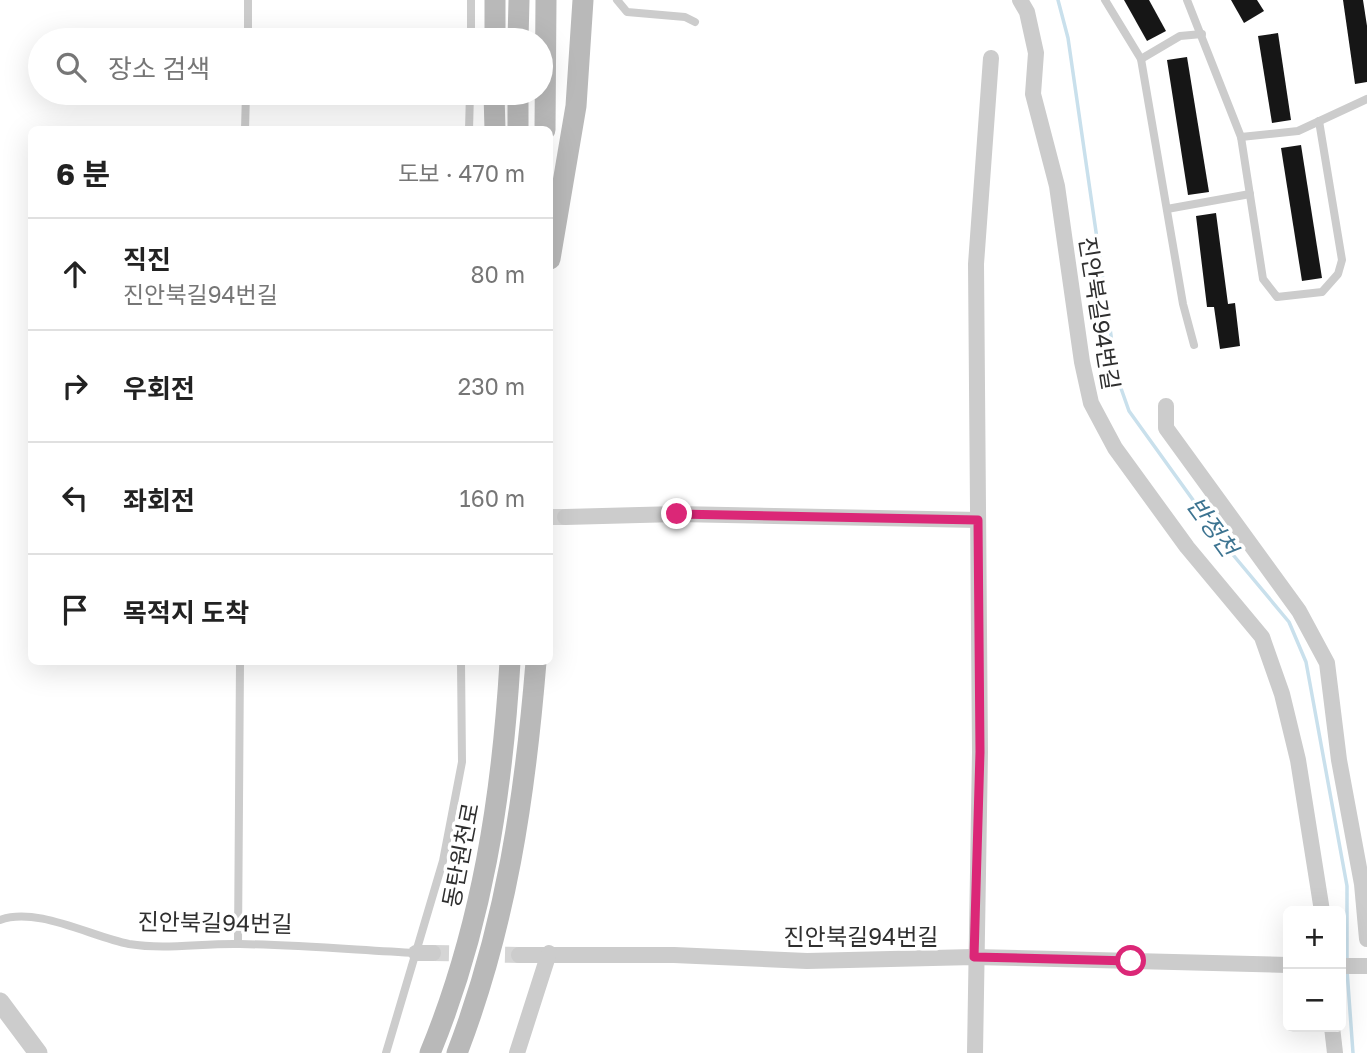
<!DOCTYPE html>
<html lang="ko">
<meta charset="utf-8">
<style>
body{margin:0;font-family:"Golos Text","Noto Sans KR",sans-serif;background:#f2f2f2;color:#222}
.controls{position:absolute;right:21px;bottom:21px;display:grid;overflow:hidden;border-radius:10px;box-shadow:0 7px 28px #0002}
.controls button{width:63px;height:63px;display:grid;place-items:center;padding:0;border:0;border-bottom:2px solid #e0e0e0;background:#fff;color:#222;font:35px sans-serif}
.stop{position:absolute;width:21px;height:21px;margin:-16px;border:5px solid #db2777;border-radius:50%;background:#fff}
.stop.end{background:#db2777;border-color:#fff;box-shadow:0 2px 7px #0008}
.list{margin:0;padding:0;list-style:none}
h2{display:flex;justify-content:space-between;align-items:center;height:91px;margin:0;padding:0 28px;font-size:30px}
h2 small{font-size:23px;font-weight:400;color:#767676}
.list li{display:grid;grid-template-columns:46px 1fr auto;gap:21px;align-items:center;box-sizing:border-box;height:112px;padding:0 28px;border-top:2px solid #e0e0e0}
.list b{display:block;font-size:26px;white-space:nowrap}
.list p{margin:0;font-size:23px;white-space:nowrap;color:#767676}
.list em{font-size:23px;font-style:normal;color:#767676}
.icon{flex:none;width:38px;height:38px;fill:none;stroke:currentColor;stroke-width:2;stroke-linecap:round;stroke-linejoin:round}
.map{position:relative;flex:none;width:1367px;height:1053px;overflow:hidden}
.search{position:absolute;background:#fff;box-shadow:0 7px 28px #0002;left:28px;top:28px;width:525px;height:77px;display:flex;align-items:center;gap:18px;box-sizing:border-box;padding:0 24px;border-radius:38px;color:#767676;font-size:26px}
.panel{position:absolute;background:#fff;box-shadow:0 7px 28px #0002;left:28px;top:126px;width:525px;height:539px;border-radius:10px}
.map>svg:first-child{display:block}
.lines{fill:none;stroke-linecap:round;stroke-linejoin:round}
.stream{stroke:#c9e0ec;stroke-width:3.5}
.building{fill:#161616}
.minor-tunnel{stroke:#d5d5d5;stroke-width:16;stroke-dasharray:16 8;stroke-linecap:butt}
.service{stroke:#ccc;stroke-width:8}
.minor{stroke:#ccc;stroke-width:16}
.tertiary{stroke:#ccc;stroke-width:19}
.secondary{stroke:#b9b9b9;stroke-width:21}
.route{stroke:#db2777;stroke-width:9}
.labels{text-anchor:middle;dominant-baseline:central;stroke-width:7;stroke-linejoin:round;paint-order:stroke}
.street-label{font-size:23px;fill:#2f2f2f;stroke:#fff}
.water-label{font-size:24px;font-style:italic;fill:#3d7491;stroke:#fff}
</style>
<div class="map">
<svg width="1367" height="1053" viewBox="0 0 1367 1053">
<rect width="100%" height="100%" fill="#fff"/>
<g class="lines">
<g class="stream">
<polyline points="1058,0 1068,38 1117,377 1129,411 1229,550 1289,622 1306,662 1347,886 1347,962"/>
<polyline points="1347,970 1353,1053"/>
</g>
</g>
<g class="building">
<polygon points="1124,0 1149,0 1166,31 1147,41"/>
<polygon points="1231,0 1257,0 1264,11 1244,23"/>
<polygon points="1343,0 1363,0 1367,26 1367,82 1355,84"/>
<polygon points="1278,33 1291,120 1272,123 1258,36"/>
<polygon points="1187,57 1209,192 1188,195 1167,60"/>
<polygon points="1301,145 1322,278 1302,281 1281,148"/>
<polygon points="1216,213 1228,304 1235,303 1240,346 1220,349 1214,307 1207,307 1196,216"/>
</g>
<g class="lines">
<g class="minor-tunnel">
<polyline points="550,517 565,517"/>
<polyline points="433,953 519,955"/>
</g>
<g class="service">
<polyline points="617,0 627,12 685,17 695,22"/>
<polyline points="1105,0 1141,59 1183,304 1194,345"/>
<polyline points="1187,0 1241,137 1263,279 1277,297 1322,292 1338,274 1342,260 1319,121"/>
<polyline points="248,40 248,0"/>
<polyline points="471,40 471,0"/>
<polyline points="1141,59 1180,36 1202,34"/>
<polyline points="245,130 246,93"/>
<polyline points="469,130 470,93"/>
<polyline points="1241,137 1298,131 1367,99"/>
<polyline points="1167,209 1250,194"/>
<path d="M 0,920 C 36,906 92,937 129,944 C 166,950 202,943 240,944 C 298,945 357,950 416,953"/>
<polyline points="238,943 240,662"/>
<polyline points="386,1053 443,861 462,762 461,662"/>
</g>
<g class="minor">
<polyline points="1020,0 1027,12 1036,53 1033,94 1057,186 1082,362 1091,403 1115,448 1187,547 1262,637 1282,694 1298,760 1322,911"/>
<polyline points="1166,406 1166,428 1299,611 1327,663 1339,760 1362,884 1367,939"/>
<polyline points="565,517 677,514 978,520"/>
<polyline points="416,953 433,953"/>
<polyline points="519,955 674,955 807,961 974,957 1288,965"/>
<polyline points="1341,966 1367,966"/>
<polyline points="1332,1027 1335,1053"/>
<polyline points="517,1053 549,953"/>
<polyline points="975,1053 980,752 976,264 991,58"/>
</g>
<polyline class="tertiary" points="0,1002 38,1053"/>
<g class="secondary">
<polyline points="495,40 495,0"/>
<polyline points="518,40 519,0"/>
<polyline points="494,93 495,130"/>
<polyline points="518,130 518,93"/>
<polyline points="545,130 546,0"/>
<polyline points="550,259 576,106 583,0"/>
<path d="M 430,1053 C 482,927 502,796 510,662"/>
<path d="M 457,1053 C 506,926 525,797 536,662"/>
</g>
</g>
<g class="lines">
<polyline class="route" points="677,514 978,520 980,752 974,957 1131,961"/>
</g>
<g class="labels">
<g class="street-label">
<text transform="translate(1100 313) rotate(81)">진안북길94번길</text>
<text transform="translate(460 855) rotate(-79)">동탄원천로</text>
<text transform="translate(215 922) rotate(1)">진안북길94번길</text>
<text x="861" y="936">진안북길94번길</text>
</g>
<g class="water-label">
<text transform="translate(1213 526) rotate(54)">반정천</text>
</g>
</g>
</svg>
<div class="controls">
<button>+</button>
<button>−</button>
</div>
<div class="stop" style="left:1131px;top:961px"></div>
<div class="stop end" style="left:677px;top:514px"></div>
<div class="search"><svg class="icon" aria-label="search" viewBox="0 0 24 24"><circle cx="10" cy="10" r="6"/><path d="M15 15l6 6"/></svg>장소 검색</div>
<section class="panel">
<h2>6 분<small>도보 · 470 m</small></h2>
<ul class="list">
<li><svg class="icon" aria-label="ahead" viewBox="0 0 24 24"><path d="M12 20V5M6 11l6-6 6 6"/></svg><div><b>직진</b><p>진안북길94번길</p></div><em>80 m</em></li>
<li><svg class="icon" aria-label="right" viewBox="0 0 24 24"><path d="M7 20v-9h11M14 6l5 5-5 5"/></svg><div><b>우회전</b></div><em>230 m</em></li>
<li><svg class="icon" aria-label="left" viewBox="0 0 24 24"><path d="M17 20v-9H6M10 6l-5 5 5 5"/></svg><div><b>좌회전</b></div><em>160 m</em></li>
<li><svg class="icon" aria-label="arrive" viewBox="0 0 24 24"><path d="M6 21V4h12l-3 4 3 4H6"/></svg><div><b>목적지 도착</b></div></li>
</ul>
</section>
</div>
